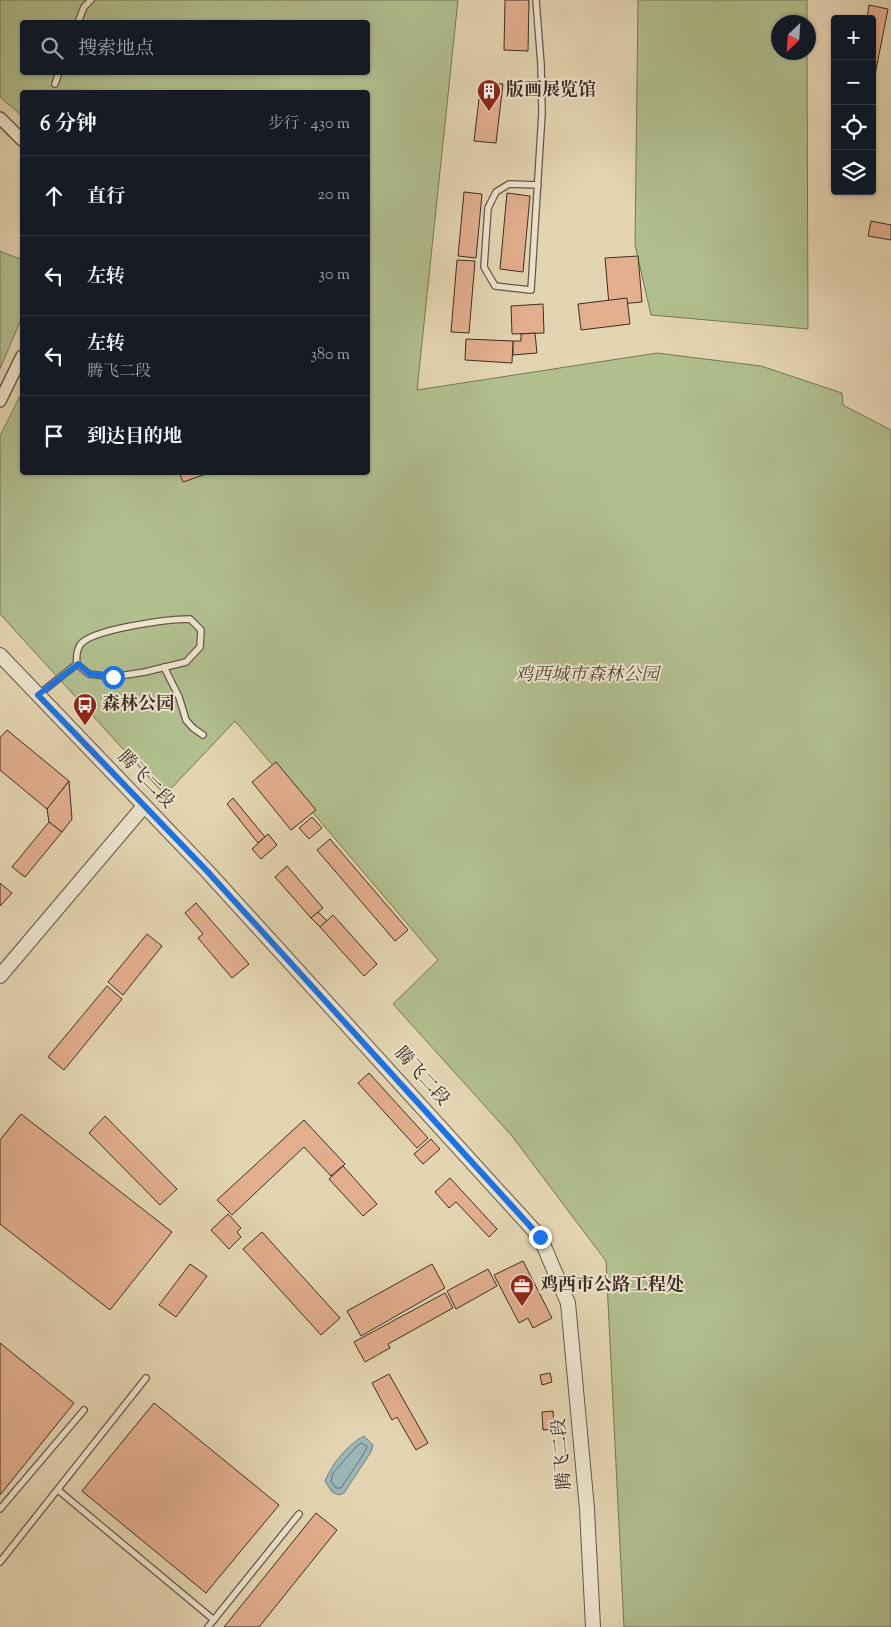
<!DOCTYPE html>
<html lang="zh">
<meta charset="utf-8">
<style>
body{margin:0;font-family:"Sorts Mill Goudy","Noto Serif SC",serif;background:#242831;color:#f1f3f6}
.controls{position:absolute;right:15px;top:15px;display:grid;overflow:hidden;border-radius:5px;box-shadow:0 1px 4px #0004}
.controls button{width:45px;height:45px;display:grid;place-items:center;padding:0;border:0;border-bottom:1px solid #363941;background:#171b24;color:#f1f3f6;font:25px sans-serif}
.compass{position:absolute;left:771px;top:15px;width:45px;height:45px;border-radius:50%;background:#171b24;box-shadow:0 1px 4px #0004;rotate:205deg}
.stop{position:absolute;width:15px;height:15px;margin:-11px;border:4px solid #1a73e8;border-radius:50%;background:#fff}
.stop.end{background:#1a73e8;border-color:#fff;box-shadow:0 1px 5px #0008}
.list{margin:0;padding:0;list-style:none}
h2{display:flex;justify-content:space-between;align-items:center;height:65px;margin:0;padding:0 20px;font-size:21px}
h2 small{font-size:16px;font-weight:400;color:#9ea1a6}
.list li{display:grid;grid-template-columns:32px 1fr auto;gap:15px;align-items:center;box-sizing:border-box;height:80px;padding:0 20px;border-top:1px solid #363941}
.list b{display:block;font-size:19px;white-space:nowrap}
.list p{margin:0;font-size:16px;white-space:nowrap;color:#9ea1a6}
.list em{font-size:16px;font-style:normal;color:#9ea1a6}
.icon{flex:none;width:28px;height:28px;fill:none;stroke:currentColor;stroke-width:2;stroke-linecap:round;stroke-linejoin:round}
.map{position:relative;flex:none;width:891px;height:1627px;overflow:hidden}
.search{position:absolute;background:#171b24;box-shadow:0 1px 4px #0004;left:20px;top:20px;width:350px;height:55px;display:flex;align-items:center;gap:12px;box-sizing:border-box;padding:0 18px;border-radius:5px;color:#9ea1a6;font-size:19px}
.panel{position:absolute;background:#171b24;box-shadow:0 1px 4px #0004;left:20px;top:90px;width:350px;height:385px;border-radius:5px}
.map>svg:first-child{display:block}
.green{fill:#b1be8e;stroke:#76765a;fill-rule:evenodd}
.water{fill:#9ab6b7;stroke:#747f7d}
.lines{fill:none;stroke-linecap:round;stroke-linejoin:round}
.shore{stroke:#6b726e;stroke-width:1}
.building{fill:#e2ae8e;stroke:#3c2d26}
.service-casing{stroke:#665749;stroke-width:8}
.minor-casing{stroke:#665749;stroke-width:14}
.tertiary-casing{stroke:#665749;stroke-width:16}
.service{stroke:#ede4cd;stroke-width:5.5}
.minor{stroke:#ede4cd;stroke-width:11}
.tertiary{stroke:#ede4cd;stroke-width:14}
.route{stroke:#1a73e8;stroke-width:6}
.labels{text-anchor:middle;dominant-baseline:central;stroke-width:4;stroke-linejoin:round;paint-order:stroke}
.poi-label{font-size:18px;font-weight:bold;fill:#3c2d26;stroke:#ede4cd;text-anchor:start}
.park-label{font-size:18px;font-style:italic;fill:#534a3b;stroke:#ede4cd}
.street-label{font-size:18px;fill:#3c2d26;stroke:#ede4cd}
</style>
<div class="map">
<svg width="891" height="1627" viewBox="0 0 891 1627">
<rect width="100%" height="100%" fill="#e4d5b2"/>
<filter id="stains"><feTurbulence type="fractalNoise" baseFrequency=".004" numOctaves="4"/><feColorMatrix values="0 0 0 0 .2 0 0 0 0 .09 0 0 0 0 .02 0 0 0 .5 -.17"/></filter>
<radialGradient id="worn" r=".72"><stop offset=".6" stop-color="#630" stop-opacity="0"/><stop offset="1" stop-color="#630" stop-opacity=".3"/></radialGradient>
<g class="green">
<path d="M 0,0 L 458,0 L 417,390 L 657,353 L 761,366 L 842,393 L 843,405 L 891,430 L 891,1627 L 624,1627 L 606,1261 L 512,1136 L 393,1004 L 438,960 L 235,721 L 165,795 L 0,614 L 0,436 L 22,392 L 22,472 L 368,472 L 368,92 L 22,92 L 22,116 L 0,97 ZM 22,22 L 368,22 L 368,72 L 22,72 Z"/>
<polygon points="638,0 807,0 807,22 778,22 778,52 807,53 808,329 651,315 635,245"/>
<polygon points="0,251 22,260 22,317 0,369"/>
</g>
<path class="water" d="M 364,1436 L 373,1445 L 371,1452 L 344,1493 L 339,1495 L 332,1492 L 325,1481 C 332,1464 347,1445 364,1436 Z"/>
<g class="lines">
<polygon class="shore" points="362,1443 367,1446 366,1450 341,1488 336,1488 331,1481 333,1473 357,1446"/>
</g>
<g class="building">
<polygon points="505,0 529,0 528,51 504,50"/>
<polygon points="869,5 888,9 872,90 872,19 867,19"/>
<polygon points="481,82 503,84 496,143 474,141"/>
<polygon points="464,192 482,194 476,258 458,256"/>
<polygon points="507,193 530,196 523,272 500,269"/>
<polygon points="871,221 891,225 891,240 868,236"/>
<polygon points="638,256 642,302 609,305 605,258"/>
<polygon points="457,260 475,261 469,333 451,332"/>
<polygon points="627,298 630,324 581,330 578,304"/>
<polygon points="543,304 544,333 512,334 511,306"/>
<polygon points="535,333 537,353 513,355 513,341 521,341 521,334"/>
<polygon points="466,339 513,341 512,363 465,360"/>
<polygon points="179,472 212,472 183,482"/>
<polygon points="7,730 69,781 47,809 0,770 0,738"/>
<polygon points="276,762 316,810 291,830 252,782"/>
<polygon points="69,781 72,819 62,832 49,822 47,809"/>
<polygon points="233,798 265,837 258,843 227,804"/>
<polygon points="312,817 322,828 309,839 299,828"/>
<polygon points="49,822 62,832 25,877 12,867"/>
<polygon points="268,834 277,845 261,859 252,849"/>
<polygon points="330,839 408,930 395,941 317,850"/>
<polygon points="287,866 323,908 311,918 275,877"/>
<polygon points="0,883 12,893 0,906"/>
<polygon points="196,903 249,964 232,978 198,938 203,934 185,913"/>
<polygon points="318,912 327,921 320,927 311,918"/>
<polygon points="333,915 377,964 364,976 320,927"/>
<polygon points="147,934 162,946 123,995 108,982"/>
<polygon points="107,986 122,999 64,1070 48,1057"/>
<polygon points="369,1073 428,1138 417,1148 358,1083"/>
<polygon points="21,1114 172,1232 110,1310 0,1224 0,1140"/>
<polygon points="105,1116 177,1189 160,1205 89,1133"/>
<polygon points="304,1120 345,1164 331,1176 304,1147 232,1215 217,1200"/>
<polygon points="431,1139 440,1149 423,1164 414,1154"/>
<polygon points="343,1166 377,1204 363,1216 329,1179"/>
<polygon points="450,1178 497,1229 489,1237 456,1202 449,1208 435,1192"/>
<polygon points="228,1214 241,1228 237,1232 241,1237 229,1249 211,1230"/>
<polygon points="262,1232 340,1318 321,1335 243,1249"/>
<polygon points="523,1261 552,1318 533,1328 528,1318 519,1323 494,1275"/>
<polygon points="190,1264 207,1276 176,1317 159,1305"/>
<polygon points="432,1264 445,1288 361,1336 347,1311"/>
<polygon points="488,1269 497,1286 456,1309 447,1291"/>
<polygon points="445,1293 453,1308 388,1344 390,1348 365,1362 354,1342"/>
<polygon points="0,1343 74,1403 0,1495"/>
<polygon points="550,1373 552,1382 542,1385 540,1375"/>
<polygon points="389,1374 428,1443 416,1450 397,1417 392,1420 372,1383"/>
<polygon points="154,1403 279,1505 206,1593 82,1491"/>
<polygon points="553,1411 554,1429 543,1430 542,1412"/>
<polygon points="316,1513 337,1530 259,1627 224,1627"/>
</g>
<g class="lines">
<g class="service-casing">
<g id="service">
<polyline points="536,0 541,64 542,113 531,290 495,286 484,267 488,208 496,192 509,184 538,185"/>
<polyline points="78,22 84,7 91,0"/>
<polyline points="55,84 59,72"/>
<polyline points="164,667 179,697 186,720 193,728 203,735"/>
<path d="M 38,695 L 77,664 L 89,674 L 113,677 L 145,672 L 186,662 L 200,647 L 201,630 L 190,619 C 169,619 91,629 80,645 C 76,652 76,657 77,664"/>
<polyline points="58,1490 214,1620"/>
<polyline points="0,1509 84,1410"/>
<polyline points="0,1562 146,1378"/>
<polyline points="208,1627 299,1514"/>
</g>
</g>
<g class="minor-casing">
<g id="minor">
<polyline points="0,118 22,140"/>
<polyline points="0,401 22,356"/>
</g>
</g>
<g class="tertiary-casing">
<g id="tertiary">
<polyline points="0,655 207,871 540,1237 568,1303 587,1509 593,1627"/>
<polyline points="0,976 144,806"/>
</g>
</g>
<use href="#service" class="service"/>
<use href="#minor" class="minor"/>
<use href="#tertiary" class="tertiary"/>
</g>
<g class="lines">
<polyline class="route" points="113,677 90,674 78,664 38,695 207,871 540,1237"/>
</g>
<defs>
<g id="building-pin" transform="scale(1.25)"><path d="M0 17L-7.5 6A9.5 9.5 0 1 1 7.5 6Z" fill="#8f2418" stroke="#ede4cd"/><path d="M-4-6H4V6H1V3H-1V6H-4ZM-2.5-4.3h1.7v1.8h-1.7ZM.8-4.3h1.7v1.8H.8ZM-2.5-1h1.7V.8h-1.7ZM.8-1h1.7V.8H.8Z" fill="#fff"/></g>
<g id="bus-pin" transform="scale(1.25)"><path d="M0 17L-7.5 6A9.5 9.5 0 1 1 7.5 6Z" fill="#8f2418" stroke="#ede4cd"/><path d="M-5-6H5V4H4V6H2V4H-2V6H-4V4H-5ZM-3.5-4V0h7V-4ZM-3.5 1.2v1.5H-2V1.2ZM2 1.2v1.5H3.5V1.2Z" fill="#fff"/></g>
<g id="office-pin" transform="scale(1.25)"><path d="M0 17L-7.5 6A9.5 9.5 0 1 1 7.5 6Z" fill="#8f2418" stroke="#ede4cd"/><path d="M-6-3h4V-5.5h4V-3h4V5H-6ZM-1-4.5V-3h2v-1.5ZM-6 0V1H6V0Z" fill="#fff"/></g>
</defs>
<g fill-rule="evenodd">
<use href="#building-pin" x="489" y="91"/>
<use href="#bus-pin" x="85" y="705"/>
<use href="#office-pin" x="522" y="1286"/>
</g>
<g class="labels">
<g class="poi-label">
<text x="506" y="91">版画展览馆</text>
<text x="102" y="705">森林公园</text>
<text x="540" y="1286">鸡西市公路工程处</text>
</g>
<g class="park-label">
<text x="587" y="676">鸡西城市森林公园</text>
</g>
<g class="street-label">
<text transform="translate(145 780) rotate(46)">腾飞二段</text>
<text transform="translate(421 1077) rotate(48)">腾飞二段</text>
<text transform="translate(563 1454) rotate(-95)">腾飞二段</text>
</g>
</g>
<rect width="100%" height="100%" filter="url(#stains)"/>
<rect width="100%" height="100%" fill="url(#worn)"/>
</svg>
<div class="controls">
<button>+</button>
<button>−</button>
<button><svg class="icon" aria-label="locate" viewBox="0 0 24 24"><circle cx="12" cy="12" r="6"/><path d="M12 2v4M12 18v4M2 12h4M18 12h4"/></svg></button>
<button><svg class="icon" aria-label="layers" viewBox="0 0 24 24"><path d="M12 4l9 5-9 5-9-5zM3 14l9 5 9-5"/></svg></button>
</div>
<svg class="compass" viewBox="-18 -18 36 36"><path d="M0-13l5 13h-10z" fill="#e53935"/><path d="M0 13l5-13h-10z" fill="#9ea1a6"/></svg>
<div class="stop" style="left:113px;top:677px"></div>
<div class="stop end" style="left:540px;top:1237px"></div>
<div class="search"><svg class="icon" aria-label="search" viewBox="0 0 24 24"><circle cx="10" cy="10" r="6"/><path d="M15 15l6 6"/></svg>搜索地点</div>
<section class="panel">
<h2>6 分钟<small>步行 · 430 m</small></h2>
<ul class="list">
<li><svg class="icon" aria-label="ahead" viewBox="0 0 24 24"><path d="M12 20V5M6 11l6-6 6 6"/></svg><div><b>直行</b></div><em>20 m</em></li>
<li><svg class="icon" aria-label="left" viewBox="0 0 24 24"><path d="M17 20v-9H6M10 6l-5 5 5 5"/></svg><div><b>左转</b></div><em>30 m</em></li>
<li><svg class="icon" aria-label="left" viewBox="0 0 24 24"><path d="M17 20v-9H6M10 6l-5 5 5 5"/></svg><div><b>左转</b><p>腾飞二段</p></div><em>380 m</em></li>
<li><svg class="icon" aria-label="arrive" viewBox="0 0 24 24"><path d="M6 21V4h12l-3 4 3 4H6"/></svg><div><b>到达目的地</b></div></li>
</ul>
</section>
</div>
